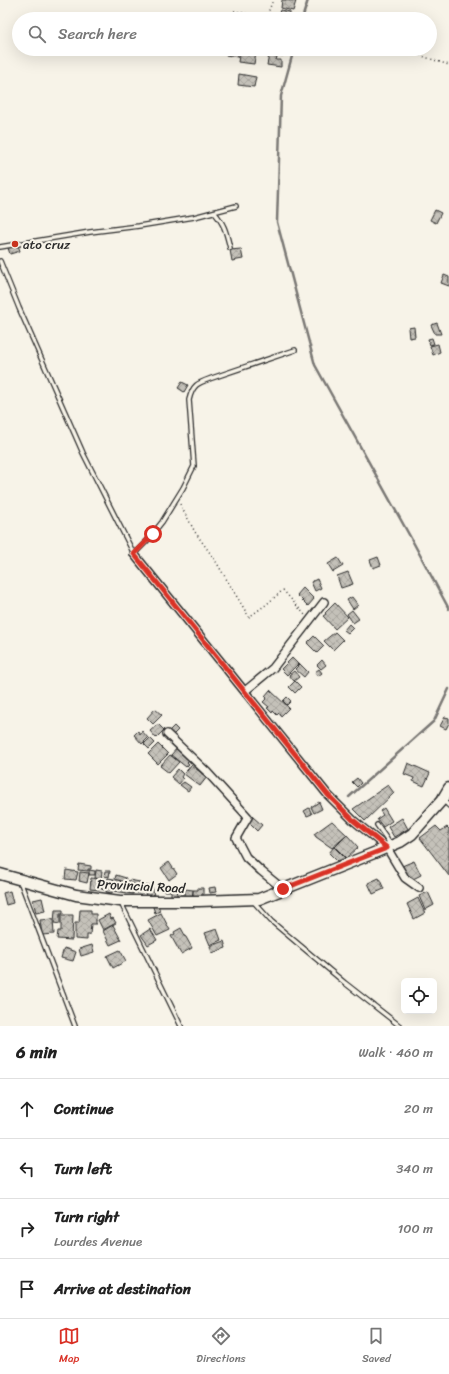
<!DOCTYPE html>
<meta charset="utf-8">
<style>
body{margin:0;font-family:Sriracha,sans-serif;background:#f6f6f6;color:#222}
.controls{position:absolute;right:12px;bottom:12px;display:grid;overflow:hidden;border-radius:6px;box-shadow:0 4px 16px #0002}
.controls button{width:36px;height:36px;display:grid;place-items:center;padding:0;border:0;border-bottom:1px solid #e0e0e0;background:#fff;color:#222;font:20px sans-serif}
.stop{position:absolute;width:12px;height:12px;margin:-9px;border:3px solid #d93025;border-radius:50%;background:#fff}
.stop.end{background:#d93025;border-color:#fff;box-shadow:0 1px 4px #0008}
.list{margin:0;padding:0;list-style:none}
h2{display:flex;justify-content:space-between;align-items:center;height:52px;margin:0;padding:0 16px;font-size:17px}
h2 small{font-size:13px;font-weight:400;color:#767676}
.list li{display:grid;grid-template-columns:26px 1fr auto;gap:12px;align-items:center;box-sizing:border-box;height:60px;padding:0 16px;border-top:1px solid #e0e0e0}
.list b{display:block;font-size:15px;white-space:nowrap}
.list p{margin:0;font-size:13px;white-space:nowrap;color:#767676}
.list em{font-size:13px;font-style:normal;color:#767676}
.icon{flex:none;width:22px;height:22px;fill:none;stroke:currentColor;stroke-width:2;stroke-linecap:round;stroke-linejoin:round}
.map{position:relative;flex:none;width:449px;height:1026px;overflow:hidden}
.search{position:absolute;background:#fff;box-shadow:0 4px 16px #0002;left:12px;right:12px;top:12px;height:44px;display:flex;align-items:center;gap:10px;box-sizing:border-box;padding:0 14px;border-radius:22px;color:#767676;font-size:15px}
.sheet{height:292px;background:#fff}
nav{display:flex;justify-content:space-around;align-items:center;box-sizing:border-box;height:56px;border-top:1px solid #e0e0e0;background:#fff;font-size:11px;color:#767676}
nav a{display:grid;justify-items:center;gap:2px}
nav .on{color:#d93025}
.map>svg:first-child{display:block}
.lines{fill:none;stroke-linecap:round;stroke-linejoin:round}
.stream{stroke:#7a7874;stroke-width:2.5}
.building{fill:url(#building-cross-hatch);stroke:#2b2b2b}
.lane-casing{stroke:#2b2b2b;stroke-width:6}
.street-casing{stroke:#2b2b2b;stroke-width:10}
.secondary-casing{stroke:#2b2b2b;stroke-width:13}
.path{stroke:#2b2b2b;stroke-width:1.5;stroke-dasharray:1 3;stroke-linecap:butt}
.lane{stroke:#f7f3e8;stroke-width:3.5}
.street{stroke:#f7f3e8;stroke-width:7}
.secondary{stroke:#f7f3e8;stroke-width:10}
.route{stroke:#d93025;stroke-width:5}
.poi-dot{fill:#c8321e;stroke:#f7f3e8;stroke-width:1.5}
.labels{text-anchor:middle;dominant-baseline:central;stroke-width:4;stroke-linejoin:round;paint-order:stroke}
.poi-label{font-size:13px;fill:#2b2b2b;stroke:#f7f3e8;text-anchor:start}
.street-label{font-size:13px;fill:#2b2b2b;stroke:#f7f3e8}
</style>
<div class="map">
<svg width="449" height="1026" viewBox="0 0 449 1026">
<defs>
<pattern id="building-cross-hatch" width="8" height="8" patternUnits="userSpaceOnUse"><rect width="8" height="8" fill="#c4c1b9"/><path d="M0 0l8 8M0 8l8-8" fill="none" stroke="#a9a69f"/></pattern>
</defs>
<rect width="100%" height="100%" fill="#f7f3e8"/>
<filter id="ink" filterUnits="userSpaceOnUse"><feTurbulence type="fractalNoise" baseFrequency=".025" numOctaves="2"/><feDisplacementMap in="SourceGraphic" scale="8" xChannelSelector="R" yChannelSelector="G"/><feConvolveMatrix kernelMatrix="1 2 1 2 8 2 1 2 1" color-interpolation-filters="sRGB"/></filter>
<g filter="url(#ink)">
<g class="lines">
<g class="stream">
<polyline points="302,19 308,0"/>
<polyline points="294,49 281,96 277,222 315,365 412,540 449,609"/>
<polyline points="349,797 434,721 449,689"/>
</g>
</g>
<g class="building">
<polygon points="282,0 296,1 293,11 281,8"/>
<polygon points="280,10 290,12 289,19 277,19"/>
<polygon points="227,49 238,50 237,57 226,55"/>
<polygon points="269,49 284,49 283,56 269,54"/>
<polygon points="240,50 256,52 254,64 238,62"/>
<polygon points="269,55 277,57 276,60 281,60 281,67 267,65"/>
<polygon points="239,74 256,77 254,87 238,85"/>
<polygon points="435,210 441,213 436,223 430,220"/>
<polygon points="18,245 20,251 10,254 8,248"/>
<polygon points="241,249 243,259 232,261 230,250"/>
<polygon points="444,275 449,277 449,286 441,283"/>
<polygon points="437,323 441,334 435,334 431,325"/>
<polygon points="414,327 415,337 409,338 408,328"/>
<polygon points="432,338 434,344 430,345 428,339"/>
<polygon points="438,344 440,352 433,355 430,346"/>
<polygon points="182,382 188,385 184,392 178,388"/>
<polygon points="378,557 381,565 373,568 370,560"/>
<polygon points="338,558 343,566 333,572 328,564"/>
<polygon points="348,572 353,584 341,588 337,576"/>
<polygon points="317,579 321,588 315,591 311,582"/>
<polygon points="303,588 314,599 308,606 297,595"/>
<polygon points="352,597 358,605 353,609 347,600"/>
<polygon points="335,603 348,617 335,629 323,616 326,614 325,613"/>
<polygon points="352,610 359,619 353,623 347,614"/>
<polygon points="349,624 353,628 348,633 344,630"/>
<polygon points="335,632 343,640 333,650 324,641"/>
<polygon points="314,636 324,646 317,653 307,643"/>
<polygon points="292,658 298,664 287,675 281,669"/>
<polygon points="322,660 326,665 321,669 317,665"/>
<polygon points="300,664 308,672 304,677 295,669"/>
<polygon points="319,669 322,673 318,676 315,672"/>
<polygon points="294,671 299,677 294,681 289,675"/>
<polygon points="295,681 301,687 295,693 289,687"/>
<polygon points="270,690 289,708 281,716 279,713 277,715 273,711 272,713 267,708 269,707 263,702 267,698 265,696"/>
<polygon points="287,697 291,701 287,705 283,701"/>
<polygon points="155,709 162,715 153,724 147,718"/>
<polygon points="445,717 449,718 449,723 446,729 440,726"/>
<polygon points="158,724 164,730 156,738 150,731"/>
<polygon points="174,726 178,730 173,735 169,731"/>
<polygon points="138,731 140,734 142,731 148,738 142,744 134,735"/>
<polygon points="150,738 155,743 149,749 144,744"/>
<polygon points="158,744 168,754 158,764 148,754"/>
<polygon points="177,748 190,759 187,762 189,764 186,767 171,755"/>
<polygon points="170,755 179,762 169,773 160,766"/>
<polygon points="408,763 430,773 424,786 413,781 414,778 404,774"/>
<polygon points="191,765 207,777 200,786 184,774"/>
<polygon points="178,769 183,774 181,777 183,779 179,784 171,777"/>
<polygon points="357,778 361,783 357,787 352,782"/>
<polygon points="184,782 191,787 188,791 180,785"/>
<polygon points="388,785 394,793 365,821 353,809"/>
<polygon points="319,802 322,809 314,813 311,807"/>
<polygon points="309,808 312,814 307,816 304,811"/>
<polygon points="384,808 392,821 383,827 377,819 383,815 380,811"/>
<polygon points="253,817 262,825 257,831 248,822"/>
<polygon points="402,818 408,829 394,837 388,827"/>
<polygon points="332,821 347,835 332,848 316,837 314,834"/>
<polygon points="436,826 441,831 447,827 449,829 449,876 420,838"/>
<polygon points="347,835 358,847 346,858 335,847"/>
<polygon points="334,847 346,859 340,864 329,853"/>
<polygon points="414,861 421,875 409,881 402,866"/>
<polygon points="169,862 177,874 169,880 161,868"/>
<polygon points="79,864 91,866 91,869 88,869 88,871 78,870"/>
<polygon points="66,870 78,872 76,880 65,879"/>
<polygon points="89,870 95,871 95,875 89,875"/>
<polygon points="96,870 102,871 101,879 95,878"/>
<polygon points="105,871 110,871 109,877 104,876"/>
<polygon points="80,872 89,873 87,883 79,881"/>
<polygon points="116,875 126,878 125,882 115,879"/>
<polygon points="91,878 100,879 99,890 90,889"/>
<polygon points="102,878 106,879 104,890 101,889"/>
<polygon points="108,878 114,879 112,893 106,892"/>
<polygon points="379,878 384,889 373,894 368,883"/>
<polygon points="129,880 140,882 140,885 128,883"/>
<polygon points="115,881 125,882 124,886 128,887 128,884 140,886 139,893 134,892 133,894 114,891"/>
<polygon points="152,885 154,896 146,897 144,886"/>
<polygon points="165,887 177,888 177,897 171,897 171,891 164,891"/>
<polygon points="215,887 216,892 210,893 209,888"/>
<polygon points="198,888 203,888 203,898 193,898 193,890 198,890"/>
<polygon points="178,889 185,889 184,897 177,897"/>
<polygon points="185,889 193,890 192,898 185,898"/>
<polygon points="10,891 13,903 6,905 3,893"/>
<polygon points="428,892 434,905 425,910 419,896"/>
<polygon points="42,898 45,911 36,913 33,900"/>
<polygon points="418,898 425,913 414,919 407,904"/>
<polygon points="158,905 160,911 155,913 153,907"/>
<polygon points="55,910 63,910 63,914 60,914 60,924 54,923"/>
<polygon points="80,910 91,910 91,914 96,914 96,924 91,924 90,935 87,935 87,940 75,939 75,923 79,923"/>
<polygon points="161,913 170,930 157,936 148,920"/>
<polygon points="109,914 111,919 113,918 116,923 103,930 98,920"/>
<polygon points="61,915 73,915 72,940 57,939 58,931 61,931"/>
<polygon points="53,919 54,934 42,935 40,920"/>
<polygon points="113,925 121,940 110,945 103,931"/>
<polygon points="181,928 192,948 181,954 171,936 175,934 174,932"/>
<polygon points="150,929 157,940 148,945 141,935"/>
<polygon points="217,929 221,940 210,945 205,933"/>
<polygon points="224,941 226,948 212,953 210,946"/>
<polygon points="92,945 94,952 81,956 79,949"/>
<polygon points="64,948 76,952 73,961 61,958"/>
<polygon points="120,950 126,961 113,968 107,956"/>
</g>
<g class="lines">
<g class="lane-casing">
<g id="lane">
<path d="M 214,212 C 225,225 226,232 230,248"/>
<polyline points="0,247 90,232 139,226 194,217 236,206"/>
<path d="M 0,261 L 19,308 L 83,453 L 134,554 L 147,541 L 162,522 L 183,488 L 194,466 L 189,400 C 193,384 198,383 212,378 L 295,350"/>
<polyline points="443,800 449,806"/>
<polyline points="377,825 391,845"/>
<polyline points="20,881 75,1026"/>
<polyline points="253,901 271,921 345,983 400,1026"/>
<polyline points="121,903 181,1026"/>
</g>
</g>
<g class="street-casing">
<g id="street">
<polyline points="134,554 328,795 353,820 387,848 405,878 419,888"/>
<polyline points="245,691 273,668 324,602"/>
<polyline points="167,734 207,772 248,817 236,838 246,857 261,871 283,889"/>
</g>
</g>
<g class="secondary-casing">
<polyline id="secondary" points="0,874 76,895 120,901 199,901 259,899 374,853 400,842 412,834 442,800 449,788"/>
</g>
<g class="path">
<polyline points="234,11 272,19"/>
<polyline points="266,18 273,0"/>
<polyline points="401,49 449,65"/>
<polyline points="180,504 195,532 215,560 249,617 267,604 283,590 305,615"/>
</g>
<use href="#lane" class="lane"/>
<use href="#street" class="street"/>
<use href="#secondary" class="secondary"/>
</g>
</g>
<g class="lines" filter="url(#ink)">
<polyline class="route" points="153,534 134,554 328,795 353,820 387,848 283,889"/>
</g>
<circle class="poi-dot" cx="15" cy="244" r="4"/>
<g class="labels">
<g class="poi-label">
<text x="23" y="244">ato cruz</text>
</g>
<g class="street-label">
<text transform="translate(141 886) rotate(3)">Provincial Road</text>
</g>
</g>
</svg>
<div class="controls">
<button><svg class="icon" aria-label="locate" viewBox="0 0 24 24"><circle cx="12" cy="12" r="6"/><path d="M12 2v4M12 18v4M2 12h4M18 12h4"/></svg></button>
</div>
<div class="stop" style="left:153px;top:534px"></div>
<div class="stop end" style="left:283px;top:889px"></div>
<div class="search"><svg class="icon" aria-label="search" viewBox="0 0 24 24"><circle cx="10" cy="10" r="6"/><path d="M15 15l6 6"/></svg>Search here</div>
</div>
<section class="sheet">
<h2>6 min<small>Walk · 460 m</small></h2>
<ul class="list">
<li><svg class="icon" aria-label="ahead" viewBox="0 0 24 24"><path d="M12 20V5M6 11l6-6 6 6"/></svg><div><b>Continue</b></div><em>20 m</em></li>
<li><svg class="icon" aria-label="left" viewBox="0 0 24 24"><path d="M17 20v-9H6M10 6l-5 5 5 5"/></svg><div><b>Turn left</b></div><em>340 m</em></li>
<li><svg class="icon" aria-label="right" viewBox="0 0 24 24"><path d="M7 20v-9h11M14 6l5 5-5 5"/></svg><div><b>Turn right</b><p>Lourdes Avenue</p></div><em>100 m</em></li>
<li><svg class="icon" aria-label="arrive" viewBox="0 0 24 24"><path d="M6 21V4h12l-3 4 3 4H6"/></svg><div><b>Arrive at destination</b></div></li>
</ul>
</section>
<nav>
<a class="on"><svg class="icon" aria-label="map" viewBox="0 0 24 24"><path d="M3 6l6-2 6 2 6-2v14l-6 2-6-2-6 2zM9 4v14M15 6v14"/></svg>Map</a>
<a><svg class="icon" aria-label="directions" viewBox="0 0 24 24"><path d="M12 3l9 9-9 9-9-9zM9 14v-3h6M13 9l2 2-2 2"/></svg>Directions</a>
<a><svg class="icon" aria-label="saved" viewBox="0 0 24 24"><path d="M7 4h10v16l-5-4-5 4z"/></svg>Saved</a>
</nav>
